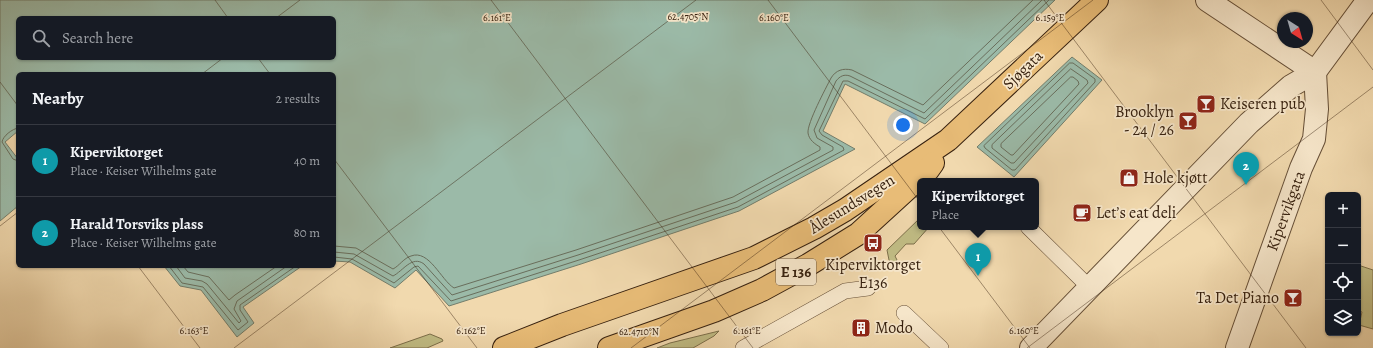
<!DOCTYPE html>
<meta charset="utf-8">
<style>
body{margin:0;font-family:Alegreya,serif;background:#20242c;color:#f1f3f6}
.controls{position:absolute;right:12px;bottom:12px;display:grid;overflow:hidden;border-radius:6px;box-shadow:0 1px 3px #0004}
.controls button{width:36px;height:36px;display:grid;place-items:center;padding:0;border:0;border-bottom:1px solid #363941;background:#171b24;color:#f1f3f6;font:20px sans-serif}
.compass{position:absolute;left:1277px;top:12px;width:36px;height:36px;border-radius:50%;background:#171b24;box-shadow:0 1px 3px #0004;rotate:143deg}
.you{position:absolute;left:903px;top:125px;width:14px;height:14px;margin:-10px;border:3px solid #fff;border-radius:50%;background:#1a73e8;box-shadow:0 0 0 6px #1a73e833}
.badge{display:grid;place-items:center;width:26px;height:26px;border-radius:50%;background:#c59692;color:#fff;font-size:13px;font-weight:700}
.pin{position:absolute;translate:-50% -33px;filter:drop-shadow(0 1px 2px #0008)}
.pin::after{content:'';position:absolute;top:21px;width:14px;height:12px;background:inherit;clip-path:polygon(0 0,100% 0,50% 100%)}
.popup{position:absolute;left:917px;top:178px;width:122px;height:52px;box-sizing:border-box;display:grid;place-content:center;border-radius:6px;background:#171b24;filter:drop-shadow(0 1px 3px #0005);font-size:13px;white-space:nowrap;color:#9ea1a6}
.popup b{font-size:15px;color:#f1f3f6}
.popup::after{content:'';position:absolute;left:50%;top:100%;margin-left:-8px;border:8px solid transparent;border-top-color:#171b24}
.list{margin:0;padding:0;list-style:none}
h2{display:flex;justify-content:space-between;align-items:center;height:52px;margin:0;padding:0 16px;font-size:17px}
h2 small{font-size:13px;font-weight:400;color:#9ea1a6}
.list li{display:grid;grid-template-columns:26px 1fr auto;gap:12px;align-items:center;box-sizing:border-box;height:72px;padding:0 16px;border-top:1px solid #363941}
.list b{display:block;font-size:15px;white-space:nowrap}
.list p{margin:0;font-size:13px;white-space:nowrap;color:#9ea1a6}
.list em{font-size:13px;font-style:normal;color:#9ea1a6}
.icon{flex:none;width:22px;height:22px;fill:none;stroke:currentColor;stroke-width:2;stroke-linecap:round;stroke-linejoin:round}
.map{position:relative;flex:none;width:1373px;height:348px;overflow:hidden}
.search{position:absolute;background:#171b24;box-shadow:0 1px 3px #0004;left:16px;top:16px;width:320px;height:44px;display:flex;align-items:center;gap:10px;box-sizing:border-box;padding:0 14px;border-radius:6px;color:#9ea1a6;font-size:15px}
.panel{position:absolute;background:#171b24;box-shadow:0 1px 3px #0004;left:16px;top:72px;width:320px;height:196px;border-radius:6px}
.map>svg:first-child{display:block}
.green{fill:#c1bd85;stroke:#7c6f4a}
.water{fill:#9bbaa8;stroke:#737d6b;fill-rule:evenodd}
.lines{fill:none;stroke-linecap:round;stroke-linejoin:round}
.shore{stroke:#696e5c;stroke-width:1}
.lane-casing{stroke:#664f37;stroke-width:16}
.street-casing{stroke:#664f37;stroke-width:24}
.highway-casing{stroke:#37210f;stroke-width:24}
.lane{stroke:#f6e6ca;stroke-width:15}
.street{stroke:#f6e6ca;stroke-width:22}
.highway{stroke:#e8bc77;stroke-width:22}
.ticks{fill:none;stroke:#37210f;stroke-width:1;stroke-opacity:0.45}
.labels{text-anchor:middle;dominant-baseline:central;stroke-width:3.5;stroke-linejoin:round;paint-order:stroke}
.shield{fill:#f6e6ca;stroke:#705c47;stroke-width:1}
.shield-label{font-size:15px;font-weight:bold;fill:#37210f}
.street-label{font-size:16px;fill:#37210f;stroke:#f6e6ca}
.poi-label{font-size:16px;fill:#37210f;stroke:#f6e6ca;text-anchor:start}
.ticks-label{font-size:10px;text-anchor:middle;fill:#37210f;stroke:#f6e6ca;stroke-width:3.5;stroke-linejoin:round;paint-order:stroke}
</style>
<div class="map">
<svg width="1373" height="348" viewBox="0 0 1373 348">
<rect width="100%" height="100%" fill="#f1d9ae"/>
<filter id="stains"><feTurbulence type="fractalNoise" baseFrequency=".005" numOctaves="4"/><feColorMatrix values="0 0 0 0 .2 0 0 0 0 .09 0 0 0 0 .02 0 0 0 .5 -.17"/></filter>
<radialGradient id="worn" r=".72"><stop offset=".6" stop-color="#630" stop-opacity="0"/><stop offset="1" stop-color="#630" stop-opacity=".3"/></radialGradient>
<g class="green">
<polygon points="920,218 920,227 929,227 914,244 906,244 895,256 897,260 893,265 889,260 887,250"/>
<polygon points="1358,265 1373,270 1373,329 1359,325 1362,312 1358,310"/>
<polygon points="719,331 714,336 693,348 657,348 670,343"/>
<polygon points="430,334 442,339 443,341 427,348 390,348"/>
</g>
<g class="water">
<path d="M 0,0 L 1055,0 L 925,124 L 845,84 L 823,131 L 855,149 L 739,211 L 581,264 L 449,306 L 416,270 L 395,288 L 350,262 L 334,261 L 334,74 L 18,74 L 18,131 L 5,142 L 18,159 L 18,206 L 0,221 ZM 18,18 L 334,18 L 334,58 L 18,58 Z"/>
<polygon points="1072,57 1102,80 1014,177 977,147"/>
<polygon points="164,266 302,266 243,307 254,323 237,337 201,290 180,286"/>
</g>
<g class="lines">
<g class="shore">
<polygon points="1070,63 1073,63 1095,79 1095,82 1015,170 1012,170 985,148 984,146"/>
<polygon points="1071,69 1087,80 1088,83 1014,163 1011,163 992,148 992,145"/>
<polygon points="1071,77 1073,77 1078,81 1079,84 1013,155 1011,155 1001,147 1001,144"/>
<path d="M 18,128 C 12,129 3,136 2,142 L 13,159 L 18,161"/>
<path d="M 334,246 L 356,248 L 393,269 C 399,266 404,258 411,256 C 429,249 441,280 454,288 L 576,250 L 733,197 L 820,150 L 820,147 C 815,144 809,140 808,133 C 807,123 826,88 831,78 C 836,70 843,68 852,70 L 923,105 L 1033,0"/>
<path d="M 334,252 L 354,254 L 393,276 C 403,271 412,255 424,264 L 452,295 L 578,255 L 736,202 L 833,150 L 833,147 L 817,138 L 814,130 L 836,81 C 840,76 844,74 850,76 L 924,113 L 1042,0"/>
<polyline points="334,257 352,259 394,283 414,267 418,266 451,301 579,260 738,207 844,150 843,147 822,135 819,131 843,81 848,81 925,119 1049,0"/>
<polyline points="169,266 182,283 203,287 238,330 248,322 240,310 240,305 296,266"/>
<polyline points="176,266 185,278 202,281 207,284 239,323 241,321 234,309 237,301 287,266"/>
<polyline points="183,266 188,272 209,277 229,300 235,295 277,266"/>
</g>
<g class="lane-casing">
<g id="lane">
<polyline points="1028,227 1089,287"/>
<polyline points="904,313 941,348"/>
<polyline points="743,348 845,291 868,288"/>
</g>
</g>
<g class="street-casing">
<g id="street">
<polyline points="1207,0 1315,72"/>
<polyline points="1031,348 1249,123 1291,86 1315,72 1368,0"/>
<polyline points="1237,348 1301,168 1314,139 1317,109 1315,72"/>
</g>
</g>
<g class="highway-casing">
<g id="highway">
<polyline points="504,348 562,325 754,258 814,228 845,210 948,140 1097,0"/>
<polyline points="609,348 714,311 762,290 808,265 858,234 928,170 933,163"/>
</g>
</g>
<use href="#lane" class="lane"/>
<use href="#street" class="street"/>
<use href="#highway" class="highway"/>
</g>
<path class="ticks" d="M 215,0 L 228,18M 491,0 L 753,348M 768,0 L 1030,348M 1044,0 L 1306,348M 1321,0 L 1373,70M 276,18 L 300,0M 258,58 L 270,74M 202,74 L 223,58M 0,82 L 18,106M 334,159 L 477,348M 0,226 L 18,212M 138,266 L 200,348M 234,348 L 696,0M 631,348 L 1093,0M 1027,348 L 1373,87"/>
<defs>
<g id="bar-square" transform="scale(1)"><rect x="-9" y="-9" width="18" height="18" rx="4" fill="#8f2418" stroke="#f6e6ca"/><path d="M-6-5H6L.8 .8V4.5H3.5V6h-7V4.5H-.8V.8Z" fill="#fff"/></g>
<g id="shop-square" transform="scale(1)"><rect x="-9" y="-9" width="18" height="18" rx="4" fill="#8f2418" stroke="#f6e6ca"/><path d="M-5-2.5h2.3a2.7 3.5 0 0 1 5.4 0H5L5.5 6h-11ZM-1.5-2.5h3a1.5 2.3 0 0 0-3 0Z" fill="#fff"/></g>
<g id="cafe-square" transform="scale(1)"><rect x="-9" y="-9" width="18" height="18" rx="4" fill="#8f2418" stroke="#f6e6ca"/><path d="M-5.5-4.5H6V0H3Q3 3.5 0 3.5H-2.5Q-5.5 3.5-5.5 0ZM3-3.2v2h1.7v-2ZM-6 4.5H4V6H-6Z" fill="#fff"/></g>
<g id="bus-square" transform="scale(1)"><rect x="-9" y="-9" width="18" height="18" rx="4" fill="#8f2418" stroke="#f6e6ca"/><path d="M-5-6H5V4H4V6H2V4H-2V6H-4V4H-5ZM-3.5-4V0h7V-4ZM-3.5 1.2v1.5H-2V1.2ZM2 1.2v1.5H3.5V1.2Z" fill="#fff"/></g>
<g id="building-square" transform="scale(1)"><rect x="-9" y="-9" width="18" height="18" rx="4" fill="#8f2418" stroke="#f6e6ca"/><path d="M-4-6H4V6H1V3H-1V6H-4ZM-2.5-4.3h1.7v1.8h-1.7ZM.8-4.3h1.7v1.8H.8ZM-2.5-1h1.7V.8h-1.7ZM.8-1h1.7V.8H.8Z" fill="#fff"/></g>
</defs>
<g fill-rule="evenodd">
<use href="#bar-square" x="1206" y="104"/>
<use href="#bar-square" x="1188" y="121"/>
<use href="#shop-square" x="1129" y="178"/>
<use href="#cafe-square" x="1082" y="213"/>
<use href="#bus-square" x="873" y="243"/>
<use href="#bar-square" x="1293" y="298"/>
<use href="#building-square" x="861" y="328"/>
</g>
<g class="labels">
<rect class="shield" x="776" y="259" width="40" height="26" rx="3"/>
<g class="shield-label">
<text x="796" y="272">E 136</text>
</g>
<g class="street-label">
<text transform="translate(1023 70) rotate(-44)">Sjøgata</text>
<text transform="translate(852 204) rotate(-32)">Ålesundsvegen</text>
<text transform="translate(1286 211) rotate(-70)">Kipervikgata</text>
</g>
<g class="poi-label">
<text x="1220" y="104">Keiseren pub</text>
<text x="1174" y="112" text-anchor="end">Brooklyn<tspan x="1174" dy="18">- 24 / 26</tspan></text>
<text x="1143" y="178">Hole kjøtt</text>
<text x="1096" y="213">Let’s eat deli</text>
<text x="873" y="265" text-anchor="middle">Kiperviktorget<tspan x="873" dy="18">E136</tspan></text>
<text x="1279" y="298" text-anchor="end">Ta Det Piano</text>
<text x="875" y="328">Modo</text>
</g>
</g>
<g class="ticks-label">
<text x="688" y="20">62.4705°N</text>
<text x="774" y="21">6.160°E</text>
<text x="1050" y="21">6.159°E</text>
<text x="497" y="21">6.161°E</text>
<text x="194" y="334">6.163°E</text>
<text x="471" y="334">6.162°E</text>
<text x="747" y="334">6.161°E</text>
<text x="1024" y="334">6.160°E</text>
<text x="639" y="335">62.4710°N</text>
</g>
<rect width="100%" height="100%" filter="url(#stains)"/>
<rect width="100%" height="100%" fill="url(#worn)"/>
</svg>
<div class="controls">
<button>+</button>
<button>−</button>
<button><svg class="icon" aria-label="locate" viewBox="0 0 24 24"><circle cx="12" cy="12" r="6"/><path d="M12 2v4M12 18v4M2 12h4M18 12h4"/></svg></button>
<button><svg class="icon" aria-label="layers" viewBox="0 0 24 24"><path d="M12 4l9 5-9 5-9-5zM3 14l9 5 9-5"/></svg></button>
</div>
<svg class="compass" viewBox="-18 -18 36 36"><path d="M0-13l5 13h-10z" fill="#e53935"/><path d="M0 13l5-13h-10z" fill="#9ea1a6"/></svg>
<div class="you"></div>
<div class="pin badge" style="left:978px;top:276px;background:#0f9aa8">1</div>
<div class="popup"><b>Kiperviktorget</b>Place</div>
<div class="pin badge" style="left:1246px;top:185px;background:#0f9aa8">2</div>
<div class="search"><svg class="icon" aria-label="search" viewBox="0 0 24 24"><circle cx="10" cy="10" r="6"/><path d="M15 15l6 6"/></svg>Search here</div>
<section class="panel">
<h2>Nearby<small>2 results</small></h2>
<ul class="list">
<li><span class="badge" style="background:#0f9aa8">1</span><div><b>Kiperviktorget</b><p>Place · Keiser Wilhelms gate</p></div><em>40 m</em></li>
<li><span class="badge" style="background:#0f9aa8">2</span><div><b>Harald Torsviks plass</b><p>Place · Keiser Wilhelms gate</p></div><em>80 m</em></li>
</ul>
</section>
</div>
